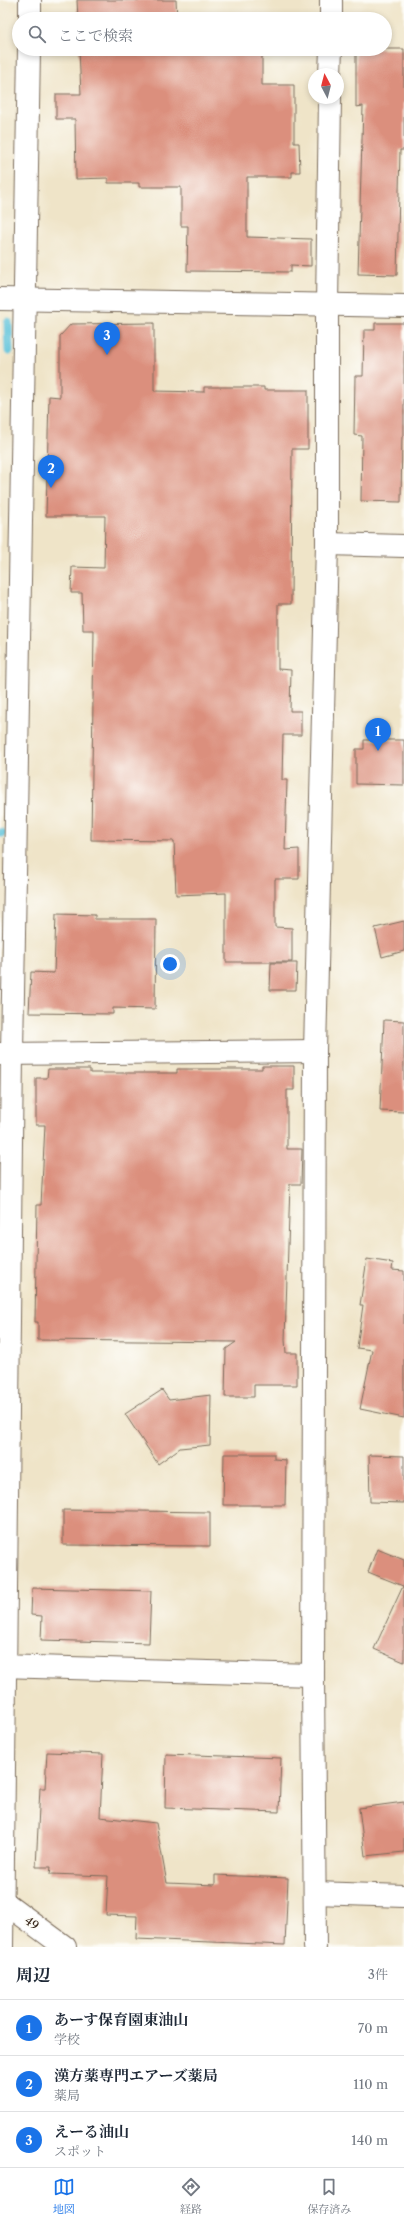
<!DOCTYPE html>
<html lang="ja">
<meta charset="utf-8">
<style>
body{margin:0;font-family:"Libre Caslon Text","Noto Serif JP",serif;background:#f2f2f3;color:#1f2937}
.compass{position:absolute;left:308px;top:68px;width:36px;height:36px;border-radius:50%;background:#fff;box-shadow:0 2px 6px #0003;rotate:353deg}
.you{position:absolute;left:170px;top:964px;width:14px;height:14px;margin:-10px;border:3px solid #fff;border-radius:50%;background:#1a73e8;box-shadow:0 0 0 6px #1a73e833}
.badge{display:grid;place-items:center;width:26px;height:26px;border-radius:50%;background:#1a73e8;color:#fff;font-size:13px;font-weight:700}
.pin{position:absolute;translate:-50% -33px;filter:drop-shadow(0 1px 2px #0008)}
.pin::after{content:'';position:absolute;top:21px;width:14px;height:12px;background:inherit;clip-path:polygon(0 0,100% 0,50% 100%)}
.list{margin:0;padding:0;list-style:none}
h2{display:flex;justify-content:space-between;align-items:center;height:52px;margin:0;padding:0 16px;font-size:17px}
h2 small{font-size:13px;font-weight:400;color:#747a83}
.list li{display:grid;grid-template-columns:26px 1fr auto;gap:12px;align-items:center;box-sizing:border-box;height:56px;padding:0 16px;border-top:1px solid #e0e1e3}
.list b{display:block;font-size:15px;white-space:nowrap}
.list p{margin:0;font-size:13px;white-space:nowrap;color:#747a83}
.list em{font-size:13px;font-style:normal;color:#747a83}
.icon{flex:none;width:22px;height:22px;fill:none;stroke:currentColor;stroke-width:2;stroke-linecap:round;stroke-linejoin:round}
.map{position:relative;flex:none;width:404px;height:1947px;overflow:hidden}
.search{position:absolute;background:#fff;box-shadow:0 2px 6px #0003;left:12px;right:12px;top:12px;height:44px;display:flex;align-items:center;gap:10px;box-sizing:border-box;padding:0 14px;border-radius:22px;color:#747a83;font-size:15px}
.sheet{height:220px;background:#fff}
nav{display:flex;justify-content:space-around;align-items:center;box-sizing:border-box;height:56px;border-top:1px solid #e0e1e3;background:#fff;font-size:11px;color:#747a83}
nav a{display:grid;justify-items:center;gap:2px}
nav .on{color:#1a73e8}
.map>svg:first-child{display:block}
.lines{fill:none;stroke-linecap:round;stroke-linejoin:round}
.stream{stroke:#5dc2da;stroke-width:9}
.building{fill:#db8f7d}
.minor-casing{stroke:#7a6b5a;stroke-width:24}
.minor{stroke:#fff;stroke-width:22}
.labels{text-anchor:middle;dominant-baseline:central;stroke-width:3.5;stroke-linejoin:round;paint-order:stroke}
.street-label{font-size:12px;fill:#3b2a1e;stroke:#fdfcf7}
</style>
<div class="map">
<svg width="404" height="1947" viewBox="0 0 404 1947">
<rect width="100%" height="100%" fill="#fdfcf7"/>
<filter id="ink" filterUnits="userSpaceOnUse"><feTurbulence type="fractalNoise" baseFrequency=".025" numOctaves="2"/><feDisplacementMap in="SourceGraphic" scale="8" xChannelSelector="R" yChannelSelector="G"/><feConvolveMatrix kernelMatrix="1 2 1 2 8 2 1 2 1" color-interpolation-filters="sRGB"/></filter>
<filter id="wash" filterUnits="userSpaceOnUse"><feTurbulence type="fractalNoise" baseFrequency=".012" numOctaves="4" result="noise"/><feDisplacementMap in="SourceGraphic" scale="16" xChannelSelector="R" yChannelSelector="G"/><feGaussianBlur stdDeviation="0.9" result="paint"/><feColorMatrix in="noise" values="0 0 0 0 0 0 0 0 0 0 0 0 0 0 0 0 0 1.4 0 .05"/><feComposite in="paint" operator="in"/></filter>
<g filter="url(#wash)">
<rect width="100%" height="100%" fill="#efe4c8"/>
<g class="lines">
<g class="stream">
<polyline points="8,322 9,351"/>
<polyline points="0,833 2,833"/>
</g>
</g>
<g id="blocks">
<g class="building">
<polygon points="77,0 176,0 177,19 78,19"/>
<polygon points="79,49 262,49 262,85 294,85 294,143 299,143 300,172 292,172 292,177 247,177 247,237 311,239 311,266 291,265 291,272 187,271 188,226 181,226 181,187 139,187 139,183 108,183 108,178 76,179 75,119 56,119 56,94 81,94"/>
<polygon points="356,49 404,49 404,150 400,150 397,275 358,274 363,106 356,107"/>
<polygon points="154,323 154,391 204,392 204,387 264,387 264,390 308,390 308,449 292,449 291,604 278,604 278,669 291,670 290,711 301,711 301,735 283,735 282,780 287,780 285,850 299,849 299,879 275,879 275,927 292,928 292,962 226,962 226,893 176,895 174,841 91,840 94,630 83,630 82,593 71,593 72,567 104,568 105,516 46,516 49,396 60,397 60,336 71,324"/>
<polygon points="375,323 404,323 404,436 402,436 401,502 361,501 362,436 354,435 355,376 363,376 364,330 375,330"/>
<polygon points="364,740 404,740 404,785 356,784 356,749 364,749"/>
<polygon points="56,914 95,915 95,919 156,919 155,1009 113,1008 113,1014 29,1013 31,972 54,973"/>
<polygon points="404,921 404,951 382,957 375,928"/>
<polygon points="271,963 297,963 296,990 270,990"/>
<polygon points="384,1020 404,1021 404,1112 380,1111"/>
<polygon points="262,1066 294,1066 294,1090 287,1090 287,1149 302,1149 301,1184 290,1184 285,1340 286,1353 297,1353 297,1385 254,1385 254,1397 225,1397 226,1349 236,1342 38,1340 38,1322 35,1322 37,1205 41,1205 45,1125 36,1125 36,1078 47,1078 48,1069 90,1069 90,1073 177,1073 177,1069 262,1069"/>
<polygon points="367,1259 393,1263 392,1270 404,1271 404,1418 360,1409 372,1350 357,1348 363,1305 360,1305"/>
<polygon points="162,1390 169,1400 211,1395 210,1445 180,1448 158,1464 125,1414"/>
<polygon points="224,1454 274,1454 274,1459 286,1460 285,1505 223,1505"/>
<polygon points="369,1455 404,1456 404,1503 370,1502"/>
<polygon points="63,1510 210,1512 210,1546 63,1545"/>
<polygon points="377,1549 404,1560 404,1662 374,1649 403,1586 368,1572"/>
<polygon points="32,1588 151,1591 149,1643 41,1640 42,1616 31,1615"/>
<polygon points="47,1752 103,1754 100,1817 156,1823 167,1883 215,1885 215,1875 288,1878 285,1945 136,1939 137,1916 106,1915 108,1876 50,1874 51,1867 36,1867 40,1788 45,1788"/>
<polygon points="166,1754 281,1758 279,1812 165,1808"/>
<polygon points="404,1802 404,1852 365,1856 359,1808"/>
</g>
</g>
</g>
<g filter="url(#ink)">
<use href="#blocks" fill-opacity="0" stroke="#7a6b5a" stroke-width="1"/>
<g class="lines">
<g class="minor-casing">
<g id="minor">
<polyline points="30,19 30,0"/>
<polyline points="331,19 331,0"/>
<polyline points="330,74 331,49"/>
<polyline points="0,299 404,306"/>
<polyline points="327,544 404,546"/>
<polyline points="0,1054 315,1051"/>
<polyline points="0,1666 313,1675"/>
<polyline points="315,1893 404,1896"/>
<polyline points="0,1899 65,1947"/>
<polyline points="2,1947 12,1053 29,49"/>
<polyline points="315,1947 313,1675 315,1051 327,544 327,305 330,98"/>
</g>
</g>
<use href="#minor" class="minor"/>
</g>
</g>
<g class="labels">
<g class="street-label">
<text transform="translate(32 1923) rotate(36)">49</text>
</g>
</g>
</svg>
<svg class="compass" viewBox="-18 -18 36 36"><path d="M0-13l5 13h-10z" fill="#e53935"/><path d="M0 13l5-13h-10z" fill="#747a83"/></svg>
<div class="you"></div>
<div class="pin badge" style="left:378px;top:751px">1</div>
<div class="pin badge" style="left:51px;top:488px">2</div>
<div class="pin badge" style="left:107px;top:355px">3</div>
<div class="search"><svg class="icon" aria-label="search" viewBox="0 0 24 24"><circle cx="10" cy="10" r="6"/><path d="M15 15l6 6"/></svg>ここで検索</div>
</div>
<section class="sheet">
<h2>周辺<small>3件</small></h2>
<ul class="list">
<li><span class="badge">1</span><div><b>あーす保育園東油山</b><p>学校</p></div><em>70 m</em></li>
<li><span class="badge">2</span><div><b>漢方薬専門エアーズ薬局</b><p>薬局</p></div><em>110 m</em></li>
<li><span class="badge">3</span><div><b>えーる油山</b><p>スポット</p></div><em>140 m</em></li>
</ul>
</section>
<nav>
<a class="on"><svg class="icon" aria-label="map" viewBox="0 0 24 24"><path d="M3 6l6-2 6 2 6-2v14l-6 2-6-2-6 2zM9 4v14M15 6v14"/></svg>地図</a>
<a><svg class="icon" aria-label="directions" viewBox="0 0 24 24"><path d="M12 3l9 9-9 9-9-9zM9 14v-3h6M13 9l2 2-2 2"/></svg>経路</a>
<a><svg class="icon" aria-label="saved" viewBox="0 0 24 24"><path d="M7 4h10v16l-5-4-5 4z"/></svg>保存済み</a>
</nav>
